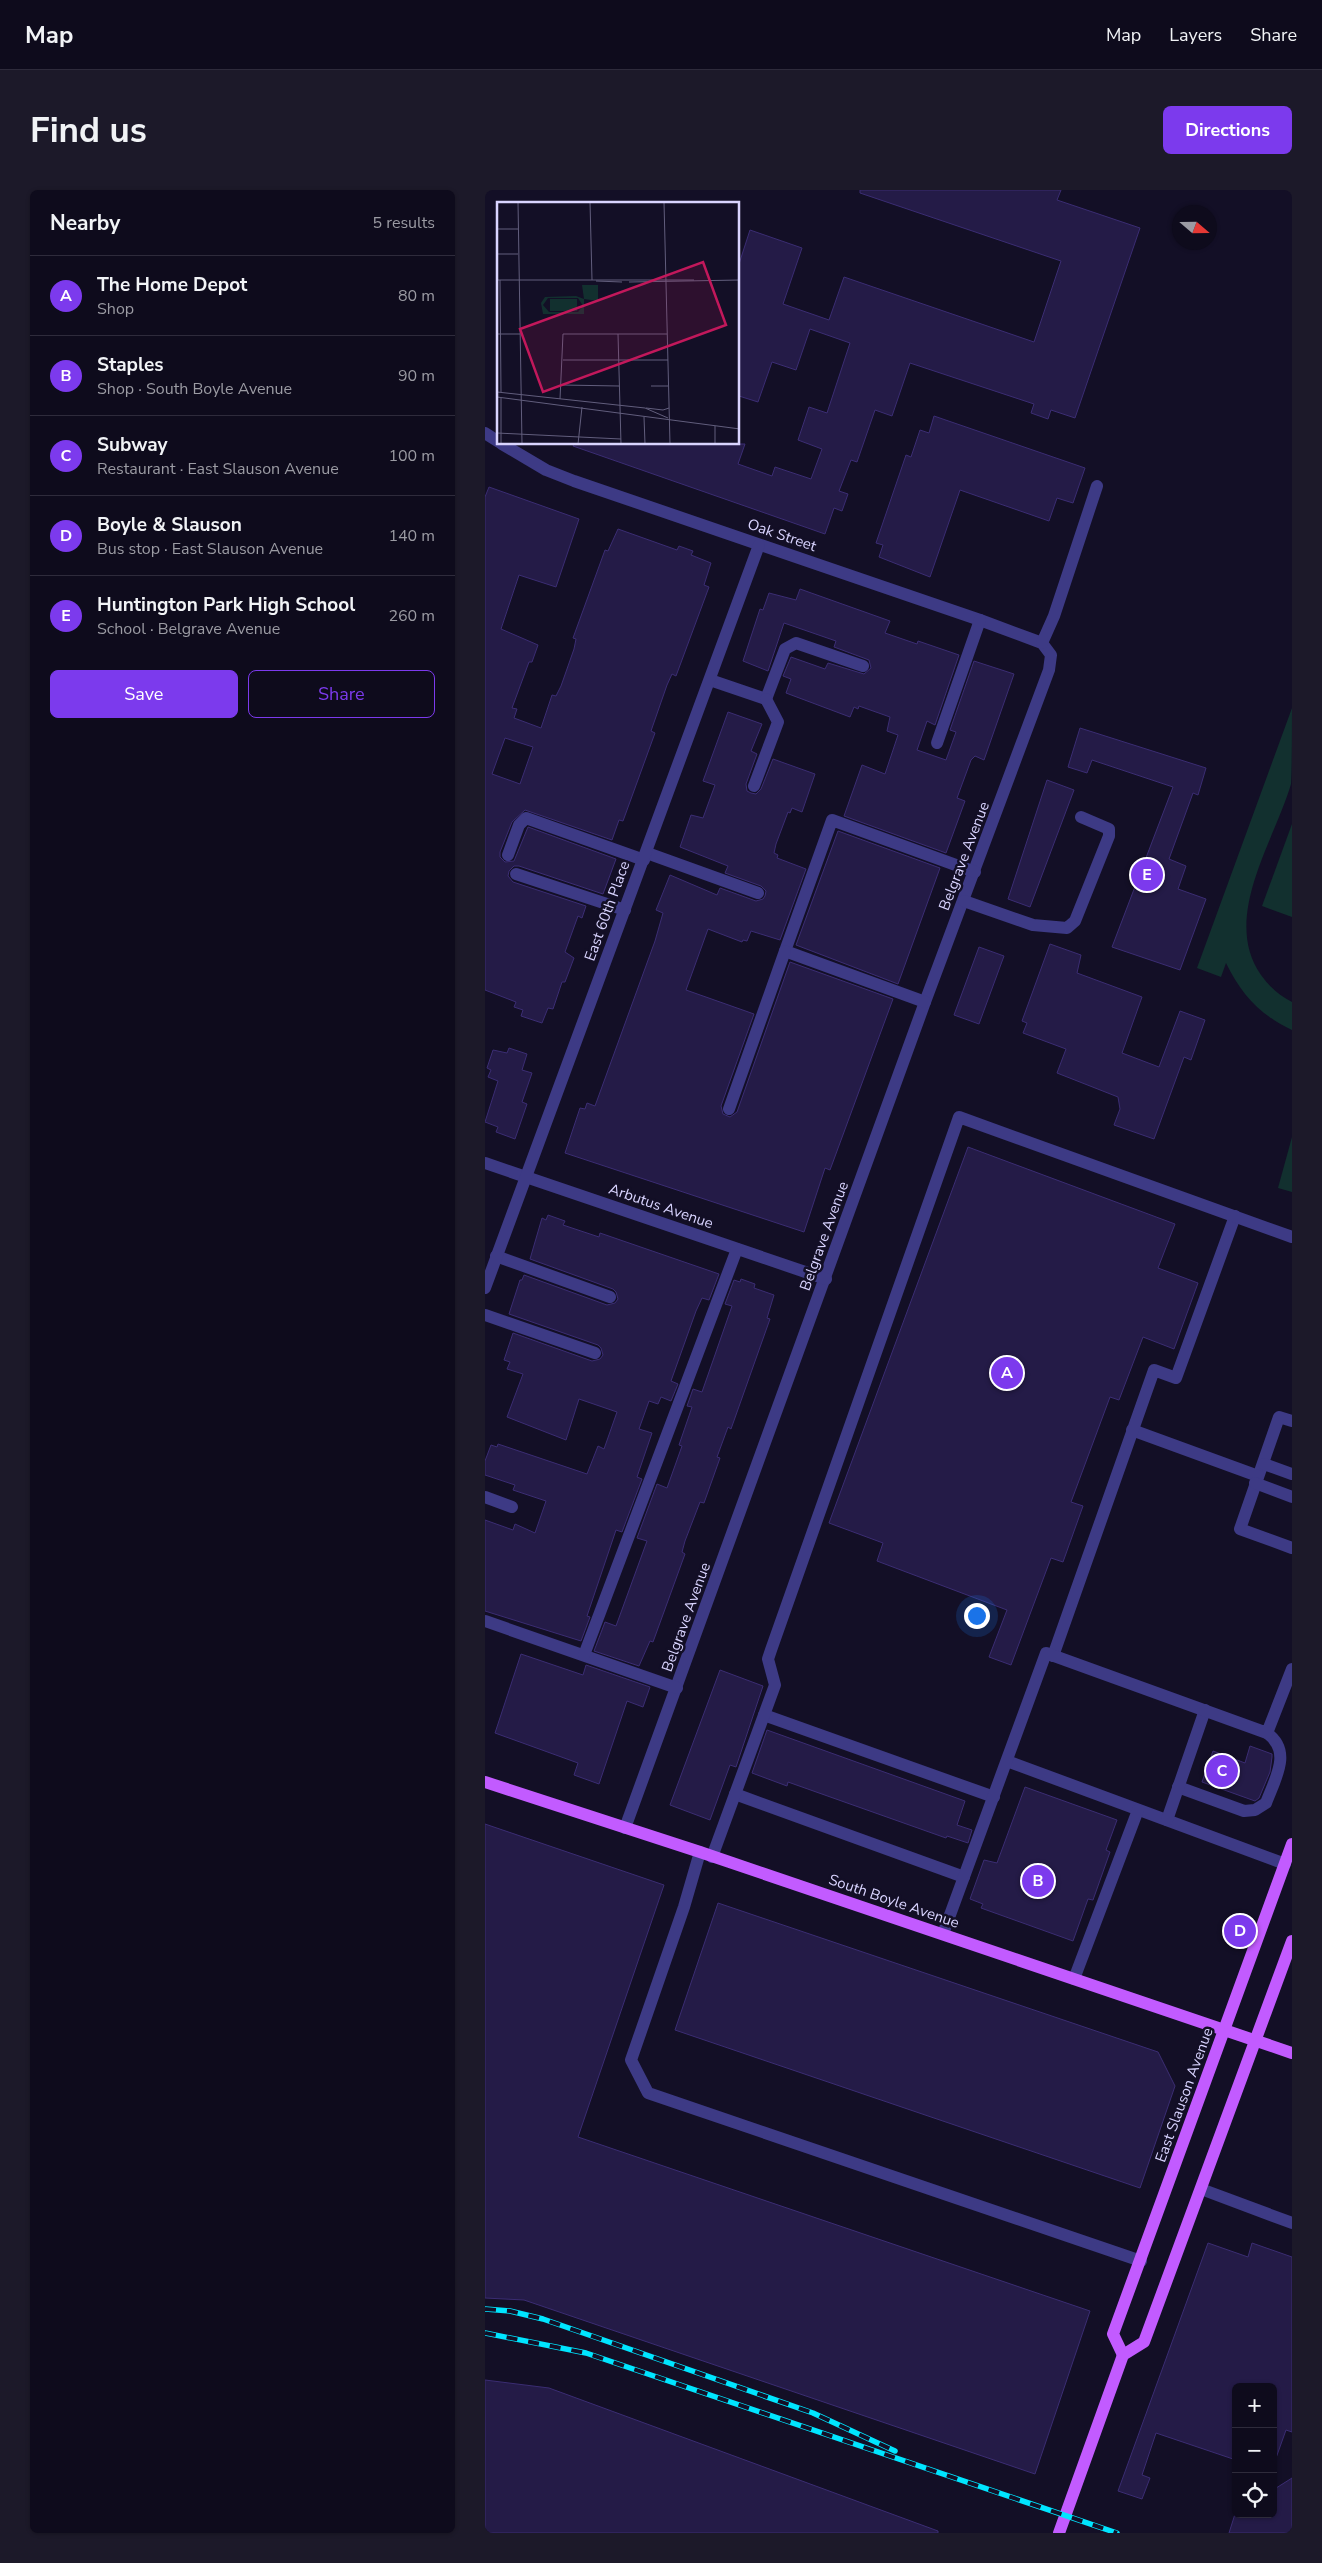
<!DOCTYPE html>
<meta charset="utf-8">
<style>
body{margin:0;font-family:"Nunito Sans",sans-serif;background:#1c1929;color:#f1f3f6}
.controls{position:absolute;right:15px;bottom:15px;display:grid;overflow:hidden;border-radius:8px;box-shadow:0 1px 4px #0004}
.controls button{width:45px;height:45px;display:grid;place-items:center;padding:0;border:0;border-bottom:1px solid #2e2b3b;background:#0e0b1c;color:#f1f3f6;font:25px sans-serif}
.compass{position:absolute;left:687px;top:15px;width:45px;height:45px;border-radius:50%;background:#0e0b1c;box-shadow:0 1px 4px #0004;rotate:110deg}
.you{position:absolute;left:491px;top:1425px;width:18px;height:18px;margin:-12px;border:4px solid #fff;border-radius:50%;background:#1a73e8;box-shadow:0 0 0 8px #1a73e833}
.badge{display:grid;place-items:center;width:32px;height:32px;border-radius:50%;background:#7c3aed;color:#fff;font-size:16px;font-weight:700}
.pin{position:absolute;translate:-50% -50%;border:2px solid #fff;box-shadow:0 1px 5px #0006}
.list{margin:0;padding:0;list-style:none}
h2{display:flex;justify-content:space-between;align-items:center;height:65px;margin:0;padding:0 20px;font-size:21px}
h2 small{font-size:16px;font-weight:400;color:#9b9ba3}
.list li{display:grid;grid-template-columns:32px 1fr auto;gap:15px;align-items:center;box-sizing:border-box;height:80px;padding:0 20px;border-top:1px solid #2e2b3b}
.list b{display:block;font-size:19px;white-space:nowrap}
.list p{margin:0;font-size:16px;white-space:nowrap;color:#9b9ba3}
.list em{font-size:16px;font-style:normal;color:#9b9ba3}
.actions{display:flex;gap:10px;padding:15px 20px}
.actions a{flex:1;padding:11px 0;border:1px solid #7c3aed;border-radius:8px;text-align:center;font-size:18px;color:#7c3aed}
.actions .main{background:#7c3aed;color:#fff}
.icon{flex:none;width:28px;height:28px;fill:none;stroke:currentColor;stroke-width:2;stroke-linecap:round;stroke-linejoin:round}
.map{position:relative;flex:none;width:807px;height:2343px;overflow:hidden;border-radius:8px}
header{display:flex;align-items:center;gap:30px;box-sizing:border-box;height:70px;padding:0 25px;background:#0e0b1c;border-bottom:1px solid #2e2b3b}
header strong{font-size:24px}
nav{display:flex;gap:28px;margin-inline-start:auto;font-size:18px}
.intro{display:flex;align-items:center;justify-content:space-between;box-sizing:border-box;height:120px;padding:0 30px}
h1{margin:0;font-size:35px}
.button{padding:12px 22px;border-radius:8px;background:#7c3aed;color:#fff;font-size:18px;font-weight:700}
main{display:flex;gap:30px;padding:0 30px}
aside{flex:1;background:#0e0b1c;border-radius:8px;box-shadow:0 1px 4px #0004}
.map>svg:first-child{display:block}
.pitch{fill:#12302f}
.building{fill:#241b47;stroke:#3b2d73;fill-rule:evenodd}
.lines{fill:none;stroke-linecap:round;stroke-linejoin:round}
.minor{stroke:#3d3a85;stroke-width:12}
.major{stroke:#c25bff;stroke-width:12}
.rail-casing{stroke:#00e5ff;stroke-width:5.5}
.rail{stroke:#130f26;stroke-width:4;stroke-dasharray:11;stroke-linecap:butt}
.labels{text-anchor:middle;dominant-baseline:central;stroke-width:5;stroke-linejoin:round;paint-order:stroke}
.street-label{font-size:15px;fill:#d9d4ff;stroke:#130f26}
.inset-road{fill:none;stroke:#625e7d;stroke-width:1}
.view{fill:#c2185b;fill-opacity:0.15;stroke:#c2185b;stroke-width:2.5}
.inset-edge{fill:none;stroke:#d9d4ff;stroke-width:2.5}
</style>
<header>
<strong>Map</strong>
<nav><a>Map</a><a>Layers</a><a>Share</a></nav>
</header>
<div class="intro"><h1>Find us</h1><a class="button">Directions</a></div>
<main>
<aside>
<h2>Nearby<small>5 results</small></h2>
<ul class="list">
<li><span class="badge">A</span><div><b>The Home Depot</b><p>Shop</p></div><em>80 m</em></li>
<li><span class="badge">B</span><div><b>Staples</b><p>Shop · South Boyle Avenue</p></div><em>90 m</em></li>
<li><span class="badge">C</span><div><b>Subway</b><p>Restaurant · East Slauson Avenue</p></div><em>100 m</em></li>
<li><span class="badge">D</span><div><b>Boyle &amp; Slauson</b><p>Bus stop · East Slauson Avenue</p></div><em>140 m</em></li>
<li><span class="badge">E</span><div><b>Huntington Park High School</b><p>School · Belgrave Avenue</p></div><em>260 m</em></li>
</ul>
<div class="actions"><a class="main">Save</a><a>Share</a></div>
</aside>
<div class="map">
<svg width="807" height="2343" viewBox="0 0 807 2343">
<rect width="100%" height="100%" fill="#130f26"/>
<g class="pitch">
<path d="M 807,518 C 807,537 807,577 806,594 C 789,652 736,728 776,785 C 784,796 794,806 807,812 L 807,840 C 775,825 756,804 741,773 L 736,787 L 712,778 Z"/>
<polygon points="807,634 807,727 777,716"/>
<polygon points="807,947 807,1002 793,998"/>
</g>
<g class="building">
<polygon points="375,0 576,0 572,10 655,38 590,228 566,220 563,229 546,223 549,214 425,173 407,226 390,220 372,272 366,270 354,301 363,304 357,321 349,318 340,344 88,256 89,254 260,254 253,274 287,286 290,277 326,289 337,259 313,250 324,217 342,223 365,153 325,139 311,180 287,172 273,212 254,206 254,74 265,40 317,58 298,114 344,130 359,87 549,152 576,71 375,3"/>
<polygon points="449,226 600,278 588,313 572,308 564,331 475,300 445,387 394,367 398,355 391,353 421,265 426,267 435,240 444,243"/>
<path d="M 4,297 L 94,329 L 71,397 L 34,385 L 16,439 L 53,455 L 47,472 L 44,472 L 27,518 L 32,519 L 29,528 L 56,538 L 67,505 L 71,506 L 76,496 L 89,459 L 91,449 L 88,448 L 120,360 L 123,361 L 133,339 L 192,360 L 194,356 L 208,361 L 206,365 L 226,373 L 219,395 L 224,397 L 191,486 L 187,484 L 182,495 L 166,541 L 170,543 L 138,631 L 134,630 L 127,650 L 40,620 L 27,632 L 15,662 L 15,667 L 20,672 L 29,671 L 43,637 L 131,669 L 118,704 L 34,676 L 29,676 L 24,681 L 23,686 L 28,692 L 101,716 L 97,728 L 93,726 L 80,762 L 89,768 L 80,792 L 77,792 L 68,819 L 63,818 L 57,833 L 36,826 L 38,820 L 29,817 L 31,812 L 0,800 L 0,307 ZM 20,548 L 48,557 L 35,594 L 7,584 Z"/>
<polygon points="315,399 405,431 400,443 432,454 433,451 474,465 450,535 442,531 432,560 461,570 471,542 465,540 489,471 529,484 499,570 490,566 486,570 472,608 480,611 461,663 359,626 377,575 400,584 413,545 402,541 405,527 374,516 373,519 369,517 365,527 301,503 306,489 298,486 306,467 340,479 343,473 379,484 386,478 384,470 349,457 351,451 299,433 283,481 258,471 275,419 278,420 284,403 311,410"/>
<polygon points="243,522 277,534 266,561 272,564 261,594 262,601 266,603 271,604 276,599 288,569 330,584 317,622 307,618 305,623 303,622 291,654 289,663 293,665 292,668 321,679 295,750 266,741 262,751 258,750 257,752 223,739 201,800 269,824 236,916 238,924 245,927 252,922 305,772 408,809 345,980 340,978 319,1042 80,963 95,918 100,919 102,913 110,916 170,751 178,723 171,720 185,685 232,705 235,698 271,711 278,709 280,706 281,701 276,696 240,683 243,676 195,657 206,625 218,628 230,595 218,591"/>
<polygon points="595,538 721,578 713,605 708,603 684,669 701,676 693,699 721,709 695,780 627,757 688,597 607,570 602,583 583,577"/>
<polygon points="562,590 589,600 545,717 523,709"/>
<polygon points="353,641 455,678 413,794 311,755"/>
<polygon points="565,754 596,765 592,783 657,807 637,863 674,877 695,821 720,830 706,870 699,867 669,949 629,935 635,919 633,907 572,883 581,859 538,843 542,833 537,831"/>
<polygon points="494,757 519,766 494,834 469,825"/>
<polygon points="24,858 42,864 37,880 47,883 37,912 42,914 30,949 11,942 13,937 0,932 13,891 3,887 6,880 2,878 8,860 22,863"/>
<polygon points="483,957 690,1034 673,1078 713,1093 689,1159 658,1147 634,1210 625,1207 586,1312 598,1316 578,1372 566,1368 526,1475 504,1467 522,1420 392,1371 398,1353 344,1333"/>
<polygon points="63,1025 80,1031 78,1035 114,1047 115,1043 234,1084 224,1110 217,1108 211,1121 186,1191 193,1194 186,1211 176,1207 173,1214 164,1211 154,1239 167,1243 152,1287 157,1289 137,1342 131,1340 102,1426 105,1427 96,1451 0,1421 0,1330 28,1340 30,1334 50,1343 61,1311 28,1300 30,1295 0,1285 0,1271 6,1255 12,1257 13,1254 102,1284 113,1256 119,1259 132,1222 94,1209 81,1250 22,1227 38,1184 22,1179 25,1172 19,1170 28,1143 107,1171 115,1169 118,1165 116,1158 113,1155 24,1124 35,1090 37,1090 39,1085 122,1115 130,1113 133,1109 131,1102 128,1099 45,1069 57,1028 61,1030"/>
<polygon points="256,1089 270,1094 269,1098 289,1105 282,1128 285,1129 246,1239 243,1237 232,1267 235,1268 219,1313 215,1312 200,1351 197,1362 200,1364 168,1452 165,1451 154,1476 109,1461 120,1432 131,1436 162,1351 152,1348 172,1294 182,1298 197,1256 194,1255 207,1217 202,1216 208,1199 217,1202 247,1116 240,1114 249,1090 255,1092"/>
<polygon points="36,1464 98,1485 101,1475 165,1497 158,1517 142,1511 114,1594 89,1585 93,1573 10,1543"/>
<polygon points="235,1480 278,1496 251,1577 245,1575 225,1630 185,1615"/>
<polygon points="282,1540 480,1611 472,1635 487,1640 483,1653 462,1646 461,1648 303,1592 302,1596 267,1583"/>
<polygon points="765,1556 787,1564 787,1567 785,1582 774,1608 770,1611 717,1592 728,1561 760,1573"/>
<polygon points="540,1597 632,1630 621,1660 625,1662 608,1710 603,1709 588,1751 496,1718 498,1714 485,1709 499,1670 512,1673"/>
<polygon points="0,1634 179,1695 93,1947 605,2121 550,2284 39,2110 0,2108"/>
<polygon points="233,1713 673,1862 690,1896 655,1998 190,1840"/>
<polygon points="723,2053 763,2067 767,2053 807,2067 807,2242 801,2240 791,2268 788,2268 788,2197 751,2197 751,2270 671,2243 657,2285 665,2288 657,2309 633,2301"/>
<polygon points="0,2190 64,2198 453,2341 453,2343 0,2343"/>
<polygon points="807,2288 807,2343 744,2343 750,2324 788,2324 788,2300"/>
</g>
<g class="lines">
<g class="minor">
<polyline points="0,243 14,252"/>
<polyline points="17,254 61,280 89,291 495,430 557,453 566,465 564,480 440,812 140,1638"/>
<polyline points="557,453 569,426 612,296"/>
<polyline points="225,490 281,509 300,459 311,453 378,476"/>
<polyline points="452,553 495,430"/>
<polyline points="269,596 293,532 281,509"/>
<polyline points="162,663 273,703"/>
<polyline points="23,665 34,635 41,628 159,670"/>
<polyline points="31,684 140,720"/>
<polyline points="479,711 548,735 582,738 590,731 624,646 624,639 596,627"/>
<polyline points="440,812 300,761 347,630 490,682"/>
<polyline points="244,919 300,761"/>
<polyline points="0,973 341,1089"/>
<polyline points="11,1066 125,1107"/>
<polyline points="0,1098 274,355"/>
<polyline points="0,1125 110,1163"/>
<polyline points="807,1231 794,1227 755,1339 807,1358"/>
<polyline points="647,1240 773,1286"/>
<polyline points="779,1274 807,1284"/>
<polyline points="770,1293 807,1307"/>
<polyline points="0,1307 27,1317"/>
<polyline points="0,1431 192,1498"/>
<polyline points="99,1465 252,1059"/>
<polyline points="568,1466 669,1180 691,1188 750,1026"/>
<polyline points="279,1525 509,1607"/>
<polyline points="522,1571 800,1674"/>
<path d="M 693,1597 L 759,1621 L 770,1620 L 781,1613 C 791,1587 807,1561 782,1543"/>
<polyline points="250,1604 479,1687"/>
<polyline points="682,1630 720,1520"/>
<polyline points="215,1662 199,1717 146,1870 163,1903 656,2071"/>
<polyline points="227,1667 290,1495 283,1469 286,1460 474,927 807,1047"/>
<polyline points="458,1744 561,1463 782,1543 807,1479"/>
<polyline points="589,1789 653,1620"/>
<polyline points="716,1999 807,2033"/>
</g>
<g class="major">
<polyline points="0,1592 215,1662 807,1863"/>
<polyline points="638,2165 628,2144 807,1654"/>
<polyline points="574,2343 638,2165 659,2152 807,1751"/>
</g>
<g class="rail-casing">
<g id="rail">
<polyline points="0,2119 25,2121 58,2129 328,2223 410,2261"/>
<polyline points="0,2143 101,2163 632,2343"/>
</g>
</g>
<use href="#rail" class="rail"/>
</g>
<g class="labels">
<g class="street-label">
<text transform="translate(297 345) rotate(19)">Oak Street</text>
<text transform="translate(479 666) rotate(-69)">Belgrave Avenue</text>
<text transform="translate(122 721) rotate(-70)">East 60th Place</text>
<text transform="translate(176 1016) rotate(19)">Arbutus Avenue</text>
<text transform="translate(339 1046) rotate(-70)">Belgrave Avenue</text>
<text transform="translate(201 1427) rotate(-70)">Belgrave Avenue</text>
<text transform="translate(409 1711) rotate(19)">South Boyle Avenue</text>
<text transform="translate(699 1905) rotate(-70)">East Slauson Avenue</text>
</g>
</g>
<g transform="translate(12 12)">
<rect width="242" height="242" fill="#130f26"/>
<path d="M 85,83 L 101,83 L 101,99 L 87,97 L 87,112 L 46,112 L 44,101 L 48,95 L 79,94 L 87,97 ZM 51,96 L 81,96 L 86,104 L 81,110 L 52,110 L 46,103 ZM 53,97 L 80,97 L 80,109 L 53,109 Z" fill="#12302f" fill-rule="evenodd"/>
<path class="inset-road" d="M 21,0 L 25,242M 93,0 L 95,78M 167,0 L 173,242M 0,27 L 21,27M 0,52 L 21,52M 0,78 L 197,78M 3,78 L 4,190M 99,79 L 125,80M 132,80 L 243,78M 0,132 L 23,132M 121,132 L 124,242M 66,158 L 171,158M 65,183 L 122,184M 154,184 L 171,184M 0,190 L 148,206 L 171,216M 0,195 L 243,227M 63,197 L 66,132 L 170,132M 149,206 L 166,208 L 172,206M 147,215 L 148,242M 218,224 L 218,242M 0,231 L 124,237M 4,242 L 4,196M 81,242 L 85,205"/>
<path class="view" d="M 206,60 L 229,123 L 46,190 L 23,127 Z"/>
<rect width="242" height="242" class="inset-edge"/>
</g>
</svg>
<div class="controls">
<button>+</button>
<button>−</button>
<button><svg class="icon" aria-label="locate" viewBox="0 0 24 24"><circle cx="12" cy="12" r="6"/><path d="M12 2v4M12 18v4M2 12h4M18 12h4"/></svg></button>
</div>
<svg class="compass" viewBox="-18 -18 36 36"><path d="M0-13l5 13h-10z" fill="#e53935"/><path d="M0 13l5-13h-10z" fill="#9b9ba3"/></svg>
<div class="you"></div>
<div class="pin badge" style="left:522px;top:1183px">A</div>
<div class="pin badge" style="left:553px;top:1691px">B</div>
<div class="pin badge" style="left:737px;top:1581px">C</div>
<div class="pin badge" style="left:755px;top:1741px">D</div>
<div class="pin badge" style="left:662px;top:685px">E</div>
</div>
</main>
